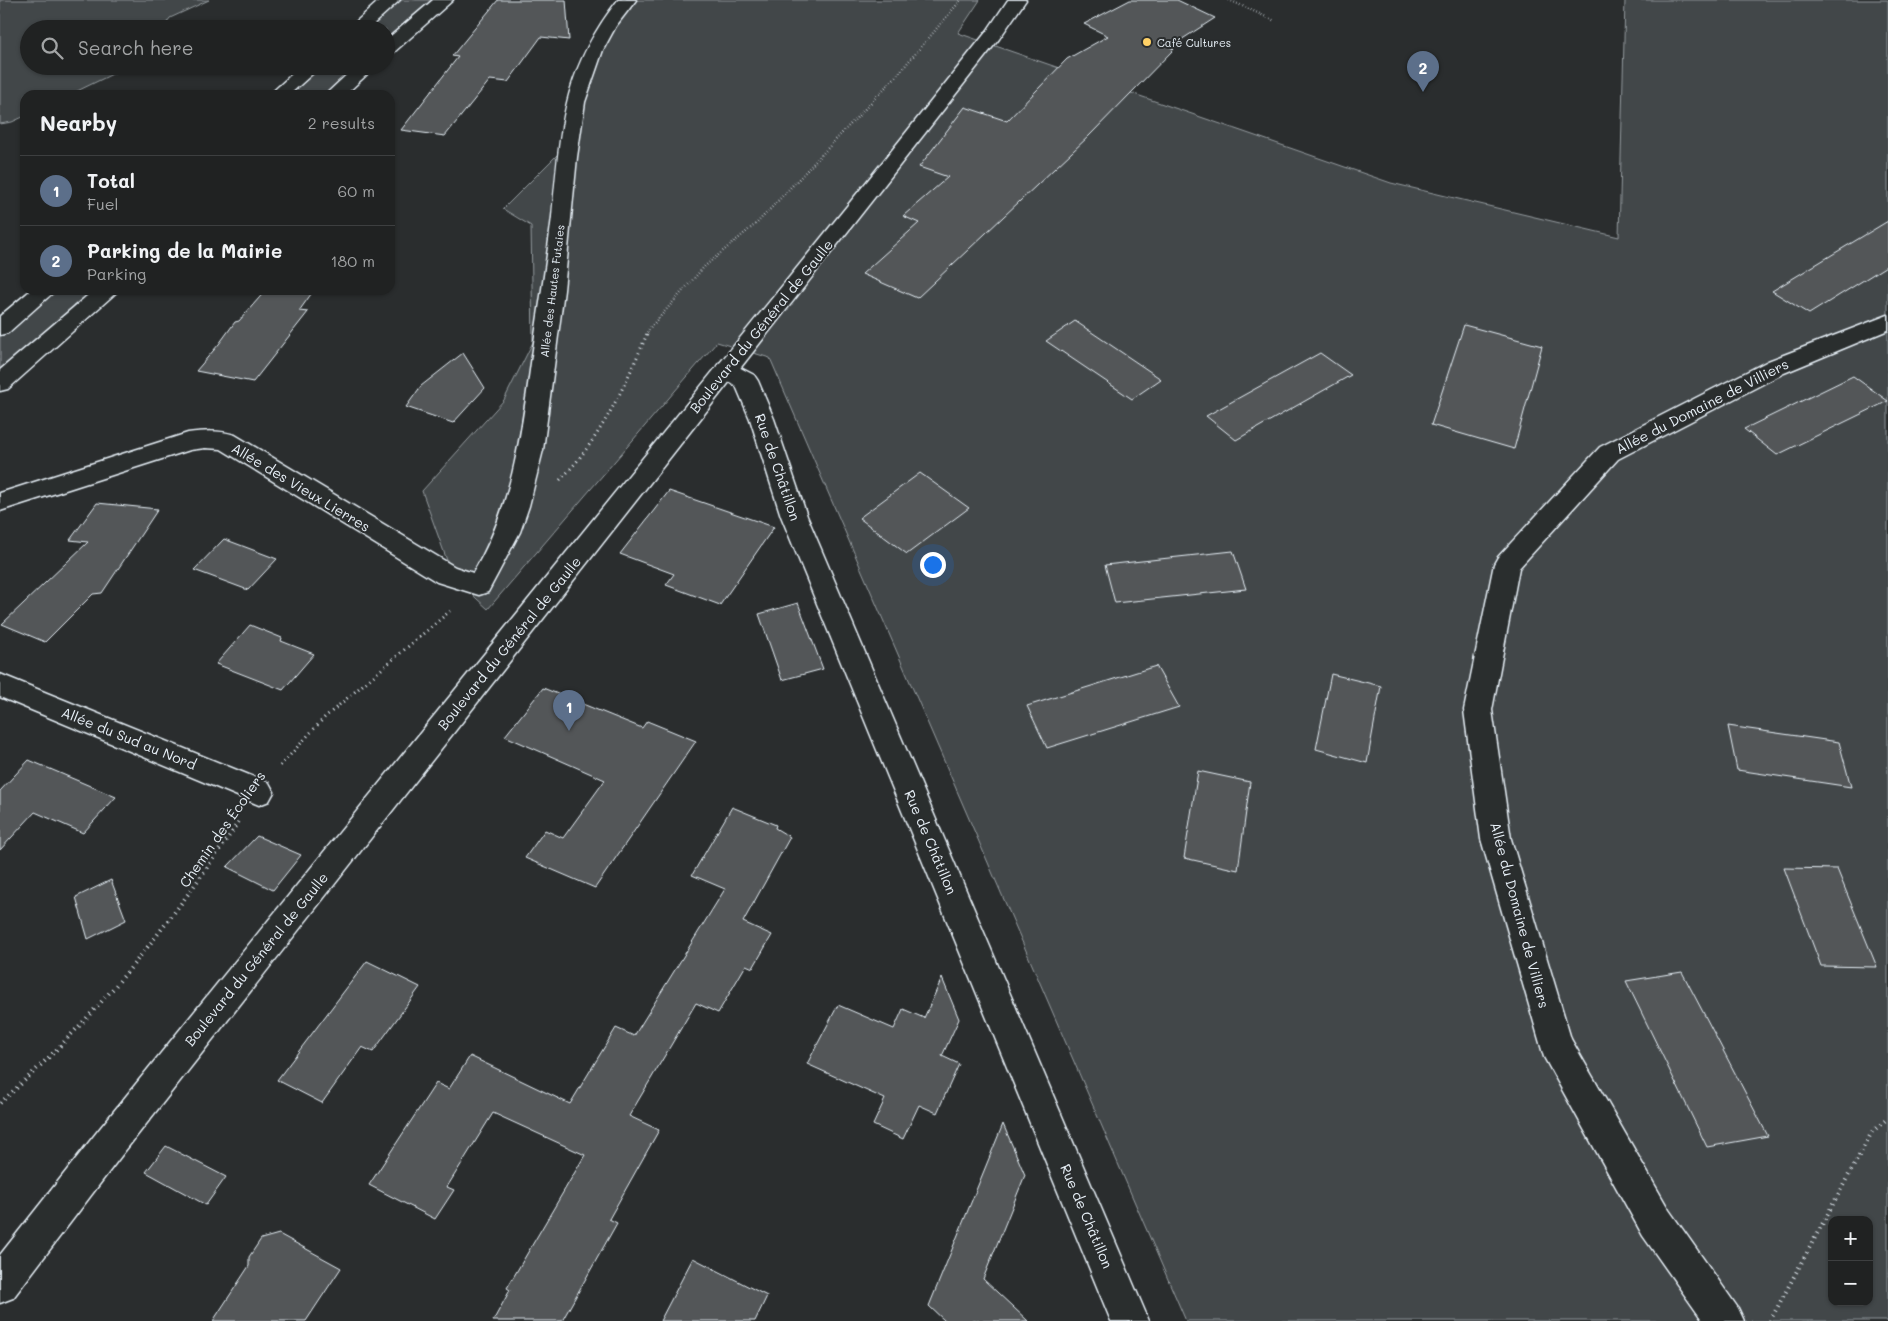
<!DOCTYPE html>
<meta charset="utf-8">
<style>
body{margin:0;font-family:Mali,sans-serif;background:#2d2f2f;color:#f1f3f6}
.controls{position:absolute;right:15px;bottom:15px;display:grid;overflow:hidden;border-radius:10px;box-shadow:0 1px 4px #0004}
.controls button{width:45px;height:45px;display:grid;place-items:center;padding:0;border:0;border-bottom:1px solid #3d3f40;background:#202222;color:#f1f3f6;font:25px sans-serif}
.you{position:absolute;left:932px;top:564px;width:18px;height:18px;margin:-12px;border:4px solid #fff;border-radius:50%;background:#1a73e8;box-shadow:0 0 0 8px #1a73e833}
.badge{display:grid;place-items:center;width:32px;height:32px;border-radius:50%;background:#db2777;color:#fff;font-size:16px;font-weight:700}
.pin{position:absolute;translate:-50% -41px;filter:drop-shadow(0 1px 2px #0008)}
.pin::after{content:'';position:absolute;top:26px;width:18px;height:15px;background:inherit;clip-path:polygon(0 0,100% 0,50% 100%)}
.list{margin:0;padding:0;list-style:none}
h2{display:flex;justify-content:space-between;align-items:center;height:65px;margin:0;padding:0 20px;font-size:21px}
h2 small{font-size:16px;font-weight:400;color:#a2a4a5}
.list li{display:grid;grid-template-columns:32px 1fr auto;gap:15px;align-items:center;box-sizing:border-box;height:70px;padding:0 20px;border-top:1px solid #3d3f40}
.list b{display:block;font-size:19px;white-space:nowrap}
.list p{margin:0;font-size:16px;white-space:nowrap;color:#a2a4a5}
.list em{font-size:16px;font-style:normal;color:#a2a4a5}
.icon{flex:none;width:28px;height:28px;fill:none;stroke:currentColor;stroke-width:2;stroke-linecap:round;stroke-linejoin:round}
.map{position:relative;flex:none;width:1888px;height:1321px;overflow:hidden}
.search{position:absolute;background:#202222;box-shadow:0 1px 4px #0004;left:20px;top:20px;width:375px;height:55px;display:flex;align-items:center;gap:12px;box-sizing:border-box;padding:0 18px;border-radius:28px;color:#a2a4a5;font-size:19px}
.panel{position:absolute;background:#202222;box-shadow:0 1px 4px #0004;left:20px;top:90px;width:375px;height:205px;border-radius:15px}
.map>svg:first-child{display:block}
.green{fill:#424648;stroke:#959ca0;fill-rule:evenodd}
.building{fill:#535759;stroke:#e8f1f8}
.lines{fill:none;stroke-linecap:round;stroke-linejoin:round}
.minor-casing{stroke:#e8f1f8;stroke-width:3}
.major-casing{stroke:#e8f1f8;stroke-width:3}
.path-far2{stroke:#e8f1f8;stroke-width:2.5;stroke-dasharray:0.5 2.5;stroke-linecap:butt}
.path-far1{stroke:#e8f1f8;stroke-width:3;stroke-dasharray:1 4;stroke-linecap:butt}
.path{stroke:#e8f1f8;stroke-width:4;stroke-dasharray:1 4.5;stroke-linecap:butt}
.minor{fill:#2a2d2e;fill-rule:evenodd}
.major{fill:#2a2d2e;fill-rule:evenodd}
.poi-dot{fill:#ffd166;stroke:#2a2d2e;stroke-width:2}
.labels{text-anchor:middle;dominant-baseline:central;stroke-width:4;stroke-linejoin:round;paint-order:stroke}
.far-poi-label{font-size:11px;fill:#e8f1f8;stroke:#2a2d2e;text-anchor:start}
.far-street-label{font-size:11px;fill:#e8f1f8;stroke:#2a2d2e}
.street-label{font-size:14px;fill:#e8f1f8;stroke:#2a2d2e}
</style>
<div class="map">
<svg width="1888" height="1321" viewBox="0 0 1888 1321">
<rect width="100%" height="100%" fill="#2a2d2e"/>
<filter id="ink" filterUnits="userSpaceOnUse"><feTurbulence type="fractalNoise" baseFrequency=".02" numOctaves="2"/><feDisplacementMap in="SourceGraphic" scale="10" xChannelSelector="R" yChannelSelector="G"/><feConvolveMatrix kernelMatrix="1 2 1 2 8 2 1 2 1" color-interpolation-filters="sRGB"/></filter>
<g filter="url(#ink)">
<g class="green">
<polygon points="0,0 209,0 170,18 162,29 29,29 29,66 129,66 69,95 25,95 25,116 12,122 0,124"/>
<polygon points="399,0 436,0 386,43 386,29 365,29"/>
<path d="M 627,0 L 980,0 L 958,33 L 1391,183 L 1619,237 L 1625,0 L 1888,0 L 1888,1321 L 1186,1321 L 770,358 L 717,342 L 488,609 L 453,577 L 422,491 L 504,400 L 533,342 L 531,226 L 503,209 L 568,144 L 577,90 ZM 1832,1220 L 1869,1220 L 1869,1302 L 1832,1302 Z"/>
<polygon points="320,66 359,66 326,95 286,95"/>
<polygon points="55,290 99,290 0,375 0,336"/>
</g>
<g class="building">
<polygon points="498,0 566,0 569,40 541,37 508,82 490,80 445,136 401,130 458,57 452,56"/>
<polygon points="1130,0 1177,0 1215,18 1170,47 1174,49 1089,136 917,298 862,274 919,223 903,216 948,177 919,167 965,107 1007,121 1067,59 1108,36 1084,24"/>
<polygon points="1888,221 1888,265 1809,314 1772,291"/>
<polygon points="266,290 314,290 299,311 308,312 253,382 196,371 219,344 235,322 239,321"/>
<polygon points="1075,321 1161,379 1132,399 1046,341"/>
<polygon points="1464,325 1542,346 1514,449 1431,425"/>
<polygon points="463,353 485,388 453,423 406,407 421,386"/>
<polygon points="1320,353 1351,375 1236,440 1206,416"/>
<polygon points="1853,376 1888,401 1777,455 1744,429"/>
<polygon points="920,473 969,508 907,554 859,518"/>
<polygon points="669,491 774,527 720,605 666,585 674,574 620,554"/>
<polygon points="97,503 158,509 102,593 93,594 45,642 2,624 88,542 70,540"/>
<polygon points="224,539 277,559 248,590 194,570"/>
<polygon points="1233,551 1246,589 1115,603 1105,565"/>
<polygon points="798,603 823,669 782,680 759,614"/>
<polygon points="250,625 282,638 281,641 314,654 283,690 216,664"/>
<polygon points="1156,666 1179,707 1047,748 1027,706"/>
<polygon points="1331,674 1381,686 1367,763 1316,749"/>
<polygon points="543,688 642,728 647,721 696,741 595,888 525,858 545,830 563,838 605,780 505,736"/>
<polygon points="1728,726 1839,742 1851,787 1737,770"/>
<polygon points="29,760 116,797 83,833 35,812 0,850 0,791"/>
<polygon points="1198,771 1250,782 1238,870 1184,858"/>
<polygon points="732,807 776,825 775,828 790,837 743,922 772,935 753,968 746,965 718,1013 696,1003 629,1116 659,1130 609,1219 617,1223 562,1321 493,1321 510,1290 507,1288 585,1155 493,1113 447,1187 454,1190 435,1219 369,1185 436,1083 449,1089 470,1056 570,1104 616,1028 634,1036 725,889 692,875"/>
<polygon points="257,836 301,855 273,890 227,867"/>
<polygon points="1784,868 1837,869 1877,967 1821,966"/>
<polygon points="111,880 126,920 88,939 76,897"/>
<polygon points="367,961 420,987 373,1052 362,1047 322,1103 277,1080"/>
<polygon points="1682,972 1768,1136 1707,1147 1626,981"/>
<polygon points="942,978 959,1019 942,1056 959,1064 937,1113 919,1105 903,1139 873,1125 885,1099 807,1064 838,1005 894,1029 903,1009 924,1018"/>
<polygon points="1003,1124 1025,1175 983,1279 1028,1321 945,1321 929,1306"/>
<polygon points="166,1146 226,1177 206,1205 146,1172"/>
<polygon points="279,1234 341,1268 306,1321 213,1321 249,1266 249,1257 261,1239"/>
<polygon points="693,1258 767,1296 755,1321 660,1321"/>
</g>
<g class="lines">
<g class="minor-casing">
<g id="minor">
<polygon points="380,0 400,0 368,29 348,29"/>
<polygon points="433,0 453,0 392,54 386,55 386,40"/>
<path d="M 618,0 L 636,0 L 616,26 L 603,50 L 585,102 L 577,157 L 564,290 L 543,450 L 529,506 L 520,532 L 488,592 L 479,595 L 437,582 L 221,449 L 205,448 L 190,450 L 0,511 L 0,493 L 188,433 C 204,431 219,430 235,435 L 455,567 L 473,573 C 512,508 521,436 531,363 C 538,314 546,266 552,217 C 561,129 561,73 618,0 Z"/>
<polygon points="301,66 321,66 289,95 269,95"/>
<polygon points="356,66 376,66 345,95 325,95"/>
<polygon points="31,290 56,290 8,333 0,335 0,316"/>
<polygon points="94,290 119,290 8,389 0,391 0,370"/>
<polygon points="1888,315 1888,330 1784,373 1618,459 1519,568 1492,710 1511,839 1571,1039 1669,1210 1738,1308 1744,1321 1703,1321 1643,1236 1544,1057 1481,839 1464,710 1494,564 1498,557 1600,447 1768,361"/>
<polygon points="727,361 754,375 758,381 774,419 807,516 1149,1321 1111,1321 781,516 750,419 736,386 719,375 715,369 719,363"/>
<polygon points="0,674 269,783 274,792 269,801 259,805 0,697"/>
</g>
</g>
<g class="major-casing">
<polygon id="major" points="1008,0 1026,0 999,39 121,1156 13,1298 0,1303 0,1255 97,1132 881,164 987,31"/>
</g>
<g class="path-far2">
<polyline points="1229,0 1275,21"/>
<polyline points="646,335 649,329 705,266 757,223 898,74 961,0"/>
</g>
<g class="path-far1">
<path d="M 560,480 C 600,440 625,386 647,334"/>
<polyline points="280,766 325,717 450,611"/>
</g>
<g class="path">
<path d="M 0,1103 C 95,1019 169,926 239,821"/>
<polyline points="1770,1321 1872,1132 1888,1118"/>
</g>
<use href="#minor" class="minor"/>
<use href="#major" class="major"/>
</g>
</g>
<circle class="poi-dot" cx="1147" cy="42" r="5"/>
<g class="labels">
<g class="far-poi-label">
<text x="1157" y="42">Café Cultures</text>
</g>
<g class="far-street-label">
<text transform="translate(552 291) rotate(-83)">Allée des Hautes Futaies</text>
</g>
<g class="street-label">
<text transform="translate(761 326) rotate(-51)">Boulevard du Général de Gaulle</text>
<text transform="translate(1702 406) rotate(-27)">Allée du Domaine de Villiers</text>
<text transform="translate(778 467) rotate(71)">Rue de Châtillon</text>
<text transform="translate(301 487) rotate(31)">Allée des Vieux Lierres</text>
<text transform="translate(509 643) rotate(-51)">Boulevard du Général de Gaulle</text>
<text transform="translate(129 738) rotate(22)">Allée du Sud au Nord</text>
<text transform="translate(222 829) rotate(-55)">Chemin des Écoliers</text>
<text transform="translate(931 842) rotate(67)">Rue de Châtillon</text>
<text transform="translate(1520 915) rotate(75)">Allée du Domaine de Villiers</text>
<text transform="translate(256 959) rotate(-51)">Boulevard du Général de Gaulle</text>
<text transform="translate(1087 1216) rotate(67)">Rue de Châtillon</text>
</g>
</g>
</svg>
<div class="controls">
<button>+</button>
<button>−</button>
</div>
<div class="you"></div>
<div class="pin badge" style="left:569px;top:731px;background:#5c6f8a">1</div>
<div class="pin badge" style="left:1423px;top:92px;background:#5c6f8a">2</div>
<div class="search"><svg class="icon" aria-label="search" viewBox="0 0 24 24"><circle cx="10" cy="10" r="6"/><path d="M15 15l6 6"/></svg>Search here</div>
<section class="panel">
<h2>Nearby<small>2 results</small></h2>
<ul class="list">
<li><span class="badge" style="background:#5c6f8a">1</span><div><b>Total</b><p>Fuel</p></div><em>60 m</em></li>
<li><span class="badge" style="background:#5c6f8a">2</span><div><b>Parking de la Mairie</b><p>Parking</p></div><em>180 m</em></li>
</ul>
</section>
</div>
